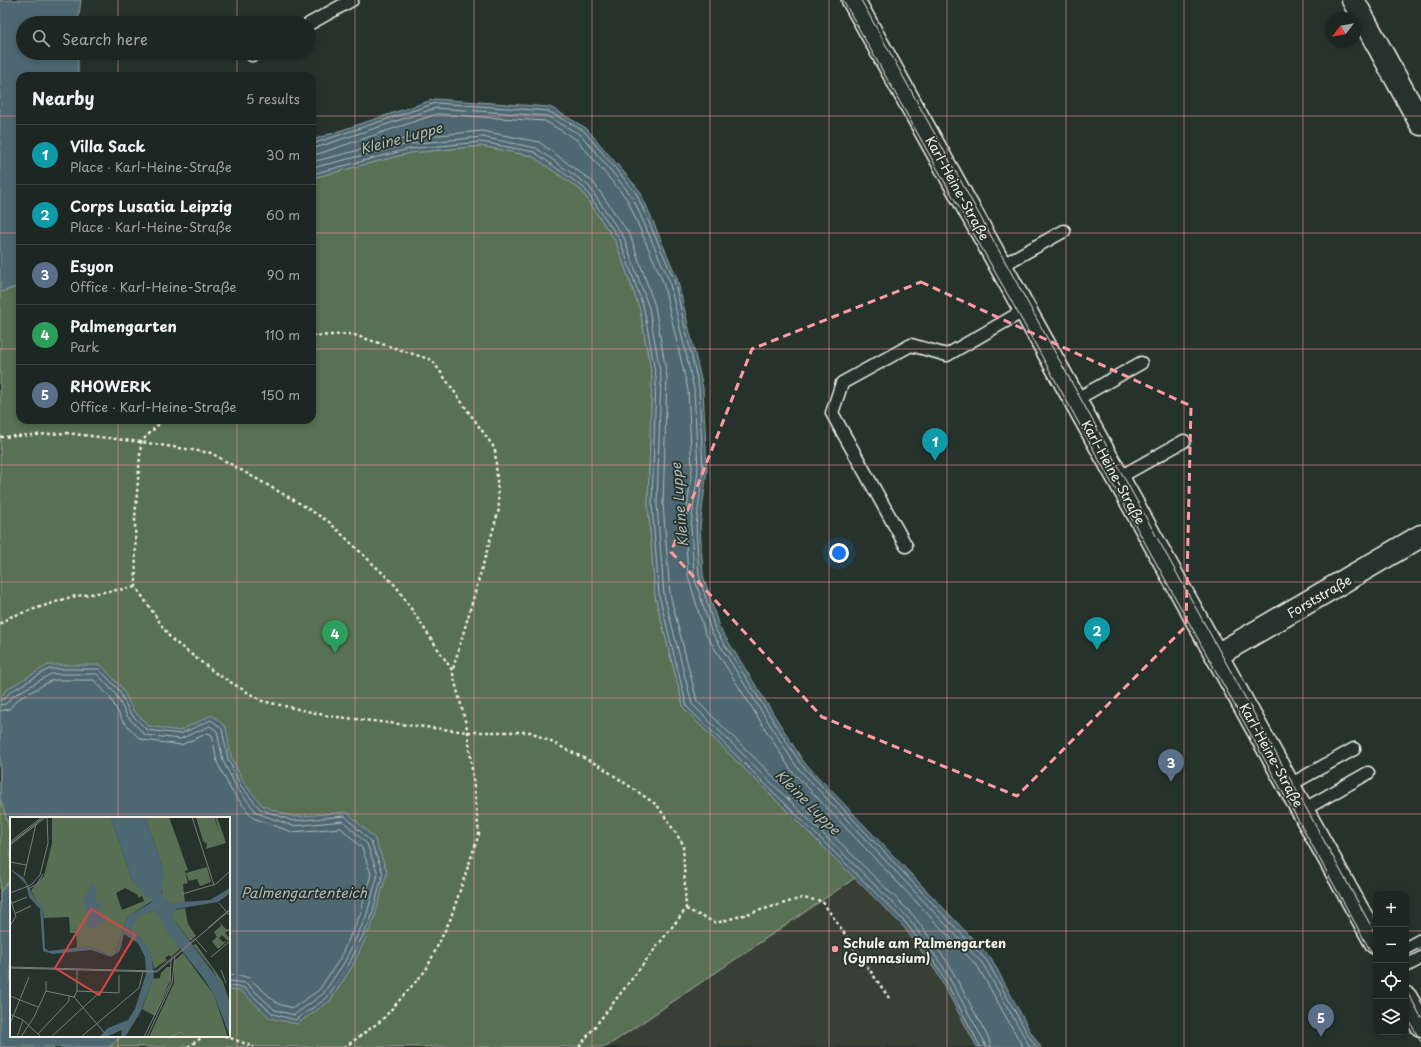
<!DOCTYPE html>
<meta charset="utf-8">
<style>
body{margin:0;font-family:"Playpen Sans",sans-serif;background:#29322f;color:#f1f3f6}
.controls{position:absolute;right:12px;bottom:12px;display:grid;overflow:hidden;border-radius:8px;box-shadow:0 2px 6px #0003}
.controls button{width:36px;height:36px;display:grid;place-items:center;padding:0;border:0;border-bottom:1px solid #3a4340;background:#1c2622;color:#f1f3f6;font:20px sans-serif}
.compass{position:absolute;left:1325px;top:12px;width:36px;height:36px;border-radius:50%;background:#1c2622;box-shadow:0 2px 6px #0003;rotate:239deg}
.you{position:absolute;left:839px;top:553px;width:14px;height:14px;margin:-10px;border:3px solid #fff;border-radius:50%;background:#1a73e8;box-shadow:0 0 0 6px #1a73e833}
.badge{display:grid;place-items:center;width:26px;height:26px;border-radius:50%;background:#db2777;color:#fff;font-size:13px;font-weight:700}
.pin{position:absolute;translate:-50% -33px;filter:drop-shadow(0 1px 2px #0008)}
.pin::after{content:'';position:absolute;top:21px;width:14px;height:12px;background:inherit;clip-path:polygon(0 0,100% 0,50% 100%)}
.list{margin:0;padding:0;list-style:none}
h2{display:flex;justify-content:space-between;align-items:center;height:52px;margin:0;padding:0 16px;font-size:17px}
h2 small{font-size:13px;font-weight:400;color:#a0a5a5}
.list li{display:grid;grid-template-columns:26px 1fr auto;gap:12px;align-items:center;box-sizing:border-box;height:60px;padding:0 16px;border-top:1px solid #3a4340}
.list b{display:block;font-size:15px;white-space:nowrap}
.list p{margin:0;font-size:13px;white-space:nowrap;color:#a0a5a5}
.list em{font-size:13px;font-style:normal;color:#a0a5a5}
.icon{flex:none;width:22px;height:22px;fill:none;stroke:currentColor;stroke-width:2;stroke-linecap:round;stroke-linejoin:round}
.map{position:relative;flex:none;width:1421px;height:1047px;overflow:hidden}
.search{position:absolute;background:#1c2622;box-shadow:0 2px 6px #0003;left:16px;top:16px;width:300px;height:44px;display:flex;align-items:center;gap:10px;box-sizing:border-box;padding:0 14px;border-radius:22px;color:#a0a5a5;font-size:15px}
.panel{position:absolute;background:#1c2622;box-shadow:0 2px 6px #0003;left:16px;top:72px;width:300px;height:352px;border-radius:12px}
.map>svg:first-child{display:block}
.built{fill:#384036}
.green{fill:#596f53;stroke:#a6b09e;fill-rule:evenodd}
.water{fill:#4d6872;stroke:#909fa1}
.lines{fill:none;stroke-linecap:round;stroke-linejoin:round}
.shore{stroke:#b1bab9;stroke-width:1}
.lane-casing{stroke:#f4f1e8;stroke-width:15}
.street-casing{stroke:#f4f1e8;stroke-width:25}
.secondary-casing{stroke:#f4f1e8;stroke-width:25}
.path{stroke:#f4f1e8;stroke-width:2.5;stroke-dasharray:3 3;stroke-linecap:butt}
.lane{stroke:#26332d;stroke-width:12}
.street{stroke:#26332d;stroke-width:22}
.secondary{stroke:#26332d;stroke-width:22}
.tram{stroke:#f4f1e8;stroke-width:1}
.marked{fill:none;stroke:#ff9aa2;stroke-width:3;stroke-dasharray:8 5;stroke-linejoin:round}
.grid{fill:none;stroke:#ff9aa2;stroke-width:1;stroke-opacity:0.55}
.poi-dot{fill:#ff9aa2;stroke:#26332d;stroke-width:1.5}
.labels{text-anchor:middle;dominant-baseline:central;stroke-width:3.5;stroke-linejoin:round;paint-order:stroke}
.street-label{font-size:13px;fill:#f4f1e8;stroke:#26332d}
.poi-label{font-size:13px;font-weight:bold;fill:#f4f1e8;stroke:#26332d;text-anchor:start}
.water-label{font-size:14px;font-style:italic;fill:#b1bab9;stroke:#26332d}
.inset-road{fill:none;stroke:#787f78;stroke-width:1}
.view{fill:#da4645;fill-opacity:0.15;stroke:#da4645;stroke-width:2}
.inset-edge{fill:none;stroke:#f4f1e8;stroke-width:2}
</style>
<div class="map">
<svg width="1421" height="1047" viewBox="0 0 1421 1047">
<rect width="100%" height="100%" fill="#26332d"/>
<filter id="ink" filterUnits="userSpaceOnUse"><feTurbulence type="fractalNoise" baseFrequency=".025" numOctaves="2"/><feDisplacementMap in="SourceGraphic" scale="8" xChannelSelector="R" yChannelSelector="G"/><feConvolveMatrix kernelMatrix="1 2 1 2 8 2 1 2 1" color-interpolation-filters="sRGB"/></filter>
<g filter="url(#ink)">
<polygon class="built" points="855,878 903,926 936,971 977,1047 606,1047"/>
<path class="green" d="M 481,146 L 532,156 L 581,190 L 616,242 L 640,310 L 652,377 L 648,504 L 655,596 L 684,709 L 855,878 L 606,1047 L 0,1047 L 0,292 L 20,286 L 20,420 L 312,420 L 312,178 L 410,153 ZM 11,818 L 229,818 L 229,1036 L 11,1036 Z"/>
<g class="water">
<polygon points="0,0 81,0 78,23 23,23 23,53 78,53 78,76 20,76 20,286 0,292"/>
<polygon points="435,99 550,107 586,128 640,191 677,278 703,388 707,470 700,527 703,575 719,627 803,761 991,958 1030,1031 1041,1047 977,1047 936,971 903,926 684,709 655,596 648,504 652,377 640,310 616,242 581,190 532,156 481,146 410,153 312,178 312,140"/>
<polygon points="48,665 101,665 122,688 133,710 149,726 179,731 212,715 226,727 231,757 244,783 263,806 293,817 347,812 375,839 387,872 374,920 352,967 330,1001 297,1024 270,1018 241,991 229,990 229,818 11,818 11,834 0,798 0,699 7,689"/>
<polygon points="11,874 11,1036 122,1036 109,1047 0,1047 0,892 11,878"/>
</g>
<g class="lines">
<g class="shore">
<polyline points="312,144 436,103 548,111 584,131 636,193 674,279 699,388 703,470 696,526 699,575 715,629 800,763 987,961 1027,1033 1036,1047"/>
<polyline points="312,149 436,108 547,116 581,135 632,196 669,280 694,389 698,470 691,526 694,576 711,631 796,766 983,964 1030,1047"/>
<polyline points="312,155 318,154 437,114 545,121 577,140 627,199 663,282 688,390 692,469 685,525 688,576 705,633 791,770 978,967 1023,1047"/>
<polyline points="312,162 407,138 482,131 539,142 593,182 630,235 655,306 667,377 663,504 670,594 697,701 914,916 948,963 989,1039 991,1047"/>
<polyline points="312,168 408,144 482,137 536,148 588,185 624,238 649,308 661,377 657,504 664,595 692,704 910,920 943,967 984,1041 985,1047"/>
<polyline points="312,174 409,149 481,142 534,152 584,188 620,240 644,309 656,377 652,504 659,595 687,707 906,923 939,969 979,1044 980,1047"/>
<polyline points="0,700 4,699 10,692 49,669 99,669 119,690 130,713 147,730 180,734 211,720 222,729 228,759 241,786 260,809 293,821 345,816 371,842 383,873 371,919 348,966 327,998 295,1020 273,1014 244,988 229,986"/>
<polyline points="0,705 6,704 13,696 51,674 97,674 115,693 127,716 145,735 180,739 210,726 217,731 223,761 237,788 257,813 293,826 343,821 367,844 378,874 366,917 344,963 323,994 294,1015 275,1010 246,983 229,981"/>
<polyline points="0,711 9,709 17,700 52,680 94,680 110,697 122,720 138,737 143,740 181,745 208,733 212,735 217,762 231,790 253,818 292,832 341,828 362,848 371,874 360,915 339,960 319,990 293,1008 278,1004 249,978 243,976 229,975"/>
</g>
<g class="lane-casing">
<g id="lane">
<polyline points="309,24 352,0"/>
<polyline points="252,55 257,53"/>
<polyline points="1001,266 1064,231"/>
<polyline points="1075,400 1141,363"/>
<polyline points="1118,478 1184,441"/>
<polyline points="906,546 832,413 842,383 911,345 947,355 1025,310"/>
<polyline points="1288,786 1354,749"/>
<polyline points="1303,810 1368,773"/>
<polyline points="1406,948 1421,940"/>
<polyline points="1406,966 1421,958"/>
</g>
</g>
<g class="street-casing">
<g id="street">
<polyline points="1353,0 1421,124"/>
<polyline points="1217,655 1421,536"/>
</g>
</g>
<g class="secondary-casing">
<g id="secondary">
<polyline points="853,0 1376,943"/>
<polyline points="1406,998 1421,1025"/>
</g>
</g>
<g class="path">
<polyline points="312,336 351,334 432,360 495,449 499,509 453,669"/>
<polyline points="163,420 141,442 135,518 136,587 171,639 217,674 262,701 329,716 468,732 531,732 600,766 657,805 683,844 686,909 579,1047"/>
<polyline points="0,437 66,433 141,442 211,453 299,503 329,522 396,586 452,670 468,732 479,834 450,920 426,970 382,1020 345,1047"/>
<polyline points="0,624 10,617 71,597 136,587"/>
<polyline points="686,909 716,923 802,898 822,901 889,998"/>
<polyline points="225,1036 254,1047"/>
<polyline points="188,1047 204,1036"/>
</g>
<use href="#lane" class="lane"/>
<use href="#street" class="street"/>
<use href="#secondary" class="secondary"/>
<g class="tram">
<polyline points="843,0 1018,313 1376,961"/>
<polyline points="861,0 1376,935"/>
<polyline points="1406,989 1421,1017"/>
<polyline points="1406,1015 1421,1042"/>
</g>
</g>
</g>
<path class="marked" d="M 921,282 L 1191,406 L 1186,626 L 1017,796 L 822,717 L 671,552 L 752,349 Z"/>
<path class="grid" d="M 118,0 L 118,23M 237,0 L 237,23M 355,0 L 355,1047M 474,0 L 474,1047M 592,0 L 592,1047M 710,0 L 710,1047M 829,0 L 829,1047M 947,0 L 947,1047M 1066,0 L 1066,1047M 1184,0 L 1184,1047M 1303,0 L 1303,1047M 118,53 L 118,76M 237,53 L 237,76M 0,116 L 20,116M 312,116 L 1421,116M 0,233 L 20,233M 312,233 L 1421,233M 0,349 L 20,349M 312,349 L 1421,349M 118,420 L 118,818M 237,420 L 237,1047M 0,465 L 1421,465M 0,582 L 1421,582M 0,698 L 1421,698M 0,814 L 1421,814M 0,931 L 11,931M 229,931 L 1376,931M 1406,931 L 1421,931M 118,1036 L 118,1047"/>
<circle class="poi-dot" cx="835" cy="949" r="4"/>
<g class="labels">
<g class="street-label">
<text transform="translate(958 188) rotate(61)">Karl-Heine-Straße</text>
<text transform="translate(1114 472) rotate(61)">Karl-Heine-Straße</text>
<text transform="translate(1319 596) rotate(-30)">Forststraße</text>
<text transform="translate(1272 755) rotate(61)">Karl-Heine-Straße</text>
</g>
<g class="poi-label">
<text x="843" y="942">Schule am Palmengarten<tspan x="843" dy="15">(Gymnasium)</tspan></text>
</g>
<g class="water-label">
<text transform="translate(401 138) rotate(-15)">Kleine Luppe</text>
<text transform="translate(679 505) rotate(-95)">Kleine Luppe</text>
<text transform="translate(808 802) rotate(45)">Kleine Luppe</text>
<text x="304" y="892">Palmengartenteich</text>
</g>
</g>
<g transform="translate(10 817)">
<rect width="220" height="220" fill="#26332d"/>
<path d="M 42,0 L 101,0 L 122,63 L 142,84 L 117,100 L 105,137 L 96,137 L 78,129 L 67,132 L 66,116 L 60,116 L 59,100 L 34,101 L 33,92 L 26,84 L 21,73 L 34,59 L 42,26 ZM 115,71 L 128,78 L 128,81 L 132,79 L 134,84 L 112,93 L 106,76 ZM 135,0 L 159,0 L 178,53 L 175,54 L 178,66 L 173,67 L 175,86 L 158,86 L 153,79 L 151,71 L 153,51 ZM 186,0 L 204,0 L 210,18 L 205,0 L 207,0 L 216,26 L 196,32 L 197,27 L 193,24 ZM 197,50 L 201,65 L 190,69 L 187,62 L 179,64 L 176,56 ZM 175,91 L 178,107 L 186,119 L 180,124 L 161,99 L 164,93 ZM 146,94 L 170,132 L 161,140 L 159,138 L 155,141 L 157,143 L 144,152 L 142,142 L 133,123 L 122,116 L 120,110 L 130,97 ZM 209,105 L 216,112 L 220,112 L 220,116 L 218,114 L 215,116 L 220,122 L 218,124 L 212,118 L 209,121 L 213,125 L 217,124 L 208,132 L 202,124 L 207,120 L 204,115 L 211,109 ZM 186,127 L 213,165 L 220,186 L 202,152 L 183,128 ZM 173,136 L 204,178 L 218,220 L 139,220 L 164,166 L 164,144 ZM 157,150 L 160,150 L 160,163 L 145,199 L 132,192 L 143,162 L 150,161 L 151,156 Z" fill="#596f53" fill-rule="evenodd"/>
<path d="M 101,0 L 135,0 L 153,51 L 154,61 L 151,74 L 158,86 L 200,83 L 220,71 L 220,76 L 208,85 L 166,92 L 161,99 L 213,169 L 220,186 L 220,220 L 204,178 L 194,162 L 158,116 L 146,94 L 130,98 L 120,110 L 122,116 L 133,123 L 137,130 L 142,142 L 144,160 L 130,196 L 115,220 L 111,220 L 112,213 L 96,220 L 89,220 L 98,211 L 118,203 L 125,192 L 136,157 L 135,140 L 128,126 L 114,117 L 110,134 L 101,140 L 81,133 L 42,137 L 33,134 L 30,92 L 19,80 L 16,67 L 0,52 L 14,61 L 26,84 L 33,92 L 35,131 L 39,134 L 78,129 L 96,137 L 105,137 L 117,100 L 142,85 L 122,63 ZM 82,66 L 87,70 L 85,83 L 91,88 L 87,96 L 95,99 L 96,104 L 80,113 L 75,107 L 79,100 L 73,83 Z" fill="#4d6872"/>
<path class="inset-road" d="M 182,0 L 204,68M 0,25 L 32,0M 0,27 L 34,0M 0,28 L 36,0M 0,45 L 16,48M 14,59 L 26,7M 18,72 L 27,67 L 33,57M 0,76 L 21,68 L 30,58 L 38,26 L 37,0M 172,77 L 206,67 L 220,54M 0,81 L 6,99 L 0,109M 2,86 L 17,80M 209,86 L 220,99M 6,96 L 21,89M 198,111 L 220,92M 185,122 L 197,135M 201,140 L 220,124M 0,150 L 146,154 L 185,122M 0,151 L 147,155 L 220,93M 211,153 L 216,166M 36,174 L 64,180 L 98,220M 67,174 L 109,176M 109,176 L 109,158M 0,179 L 28,190M 64,180 L 67,174 L 67,153M 0,197 L 13,203 L 31,220M 0,207 L 19,160M 28,217 L 59,184 L 59,179M 7,220 L 13,203M 11,220 L 24,200 L 36,174 L 36,164M 41,220 L 90,175M 71,220 L 129,171 L 133,155M 134,220 L 160,167 L 161,143M 137,220 L 162,166 L 165,139M 159,220 L 171,215 L 176,220"/>
<path class="view" d="M 81,92 L 125,118 L 89,178 L 45,151 Z"/>
<rect width="220" height="220" class="inset-edge"/>
</g>
</svg>
<div class="controls">
<button>+</button>
<button>−</button>
<button><svg class="icon" aria-label="locate" viewBox="0 0 24 24"><circle cx="12" cy="12" r="6"/><path d="M12 2v4M12 18v4M2 12h4M18 12h4"/></svg></button>
<button><svg class="icon" aria-label="layers" viewBox="0 0 24 24"><path d="M12 4l9 5-9 5-9-5zM3 14l9 5 9-5"/></svg></button>
</div>
<svg class="compass" viewBox="-18 -18 36 36"><path d="M0-13l5 13h-10z" fill="#e53935"/><path d="M0 13l5-13h-10z" fill="#a0a5a5"/></svg>
<div class="you"></div>
<div class="pin badge" style="left:935px;top:461px;background:#0f9aa8">1</div>
<div class="pin badge" style="left:1097px;top:650px;background:#0f9aa8">2</div>
<div class="pin badge" style="left:1171px;top:782px;background:#5c6f8a">3</div>
<div class="pin badge" style="left:335px;top:653px;background:#2e9e5b">4</div>
<div class="pin badge" style="left:1321px;top:1037px;background:#5c6f8a">5</div>
<div class="search"><svg class="icon" aria-label="search" viewBox="0 0 24 24"><circle cx="10" cy="10" r="6"/><path d="M15 15l6 6"/></svg>Search here</div>
<section class="panel">
<h2>Nearby<small>5 results</small></h2>
<ul class="list">
<li><span class="badge" style="background:#0f9aa8">1</span><div><b>Villa Sack</b><p>Place · Karl-Heine-Straße</p></div><em>30 m</em></li>
<li><span class="badge" style="background:#0f9aa8">2</span><div><b>Corps Lusatia Leipzig</b><p>Place · Karl-Heine-Straße</p></div><em>60 m</em></li>
<li><span class="badge" style="background:#5c6f8a">3</span><div><b>Esyon</b><p>Office · Karl-Heine-Straße</p></div><em>90 m</em></li>
<li><span class="badge" style="background:#2e9e5b">4</span><div><b>Palmengarten</b><p>Park</p></div><em>110 m</em></li>
<li><span class="badge" style="background:#5c6f8a">5</span><div><b>RHOWERK</b><p>Office · Karl-Heine-Straße</p></div><em>150 m</em></li>
</ul>
</section>
</div>
